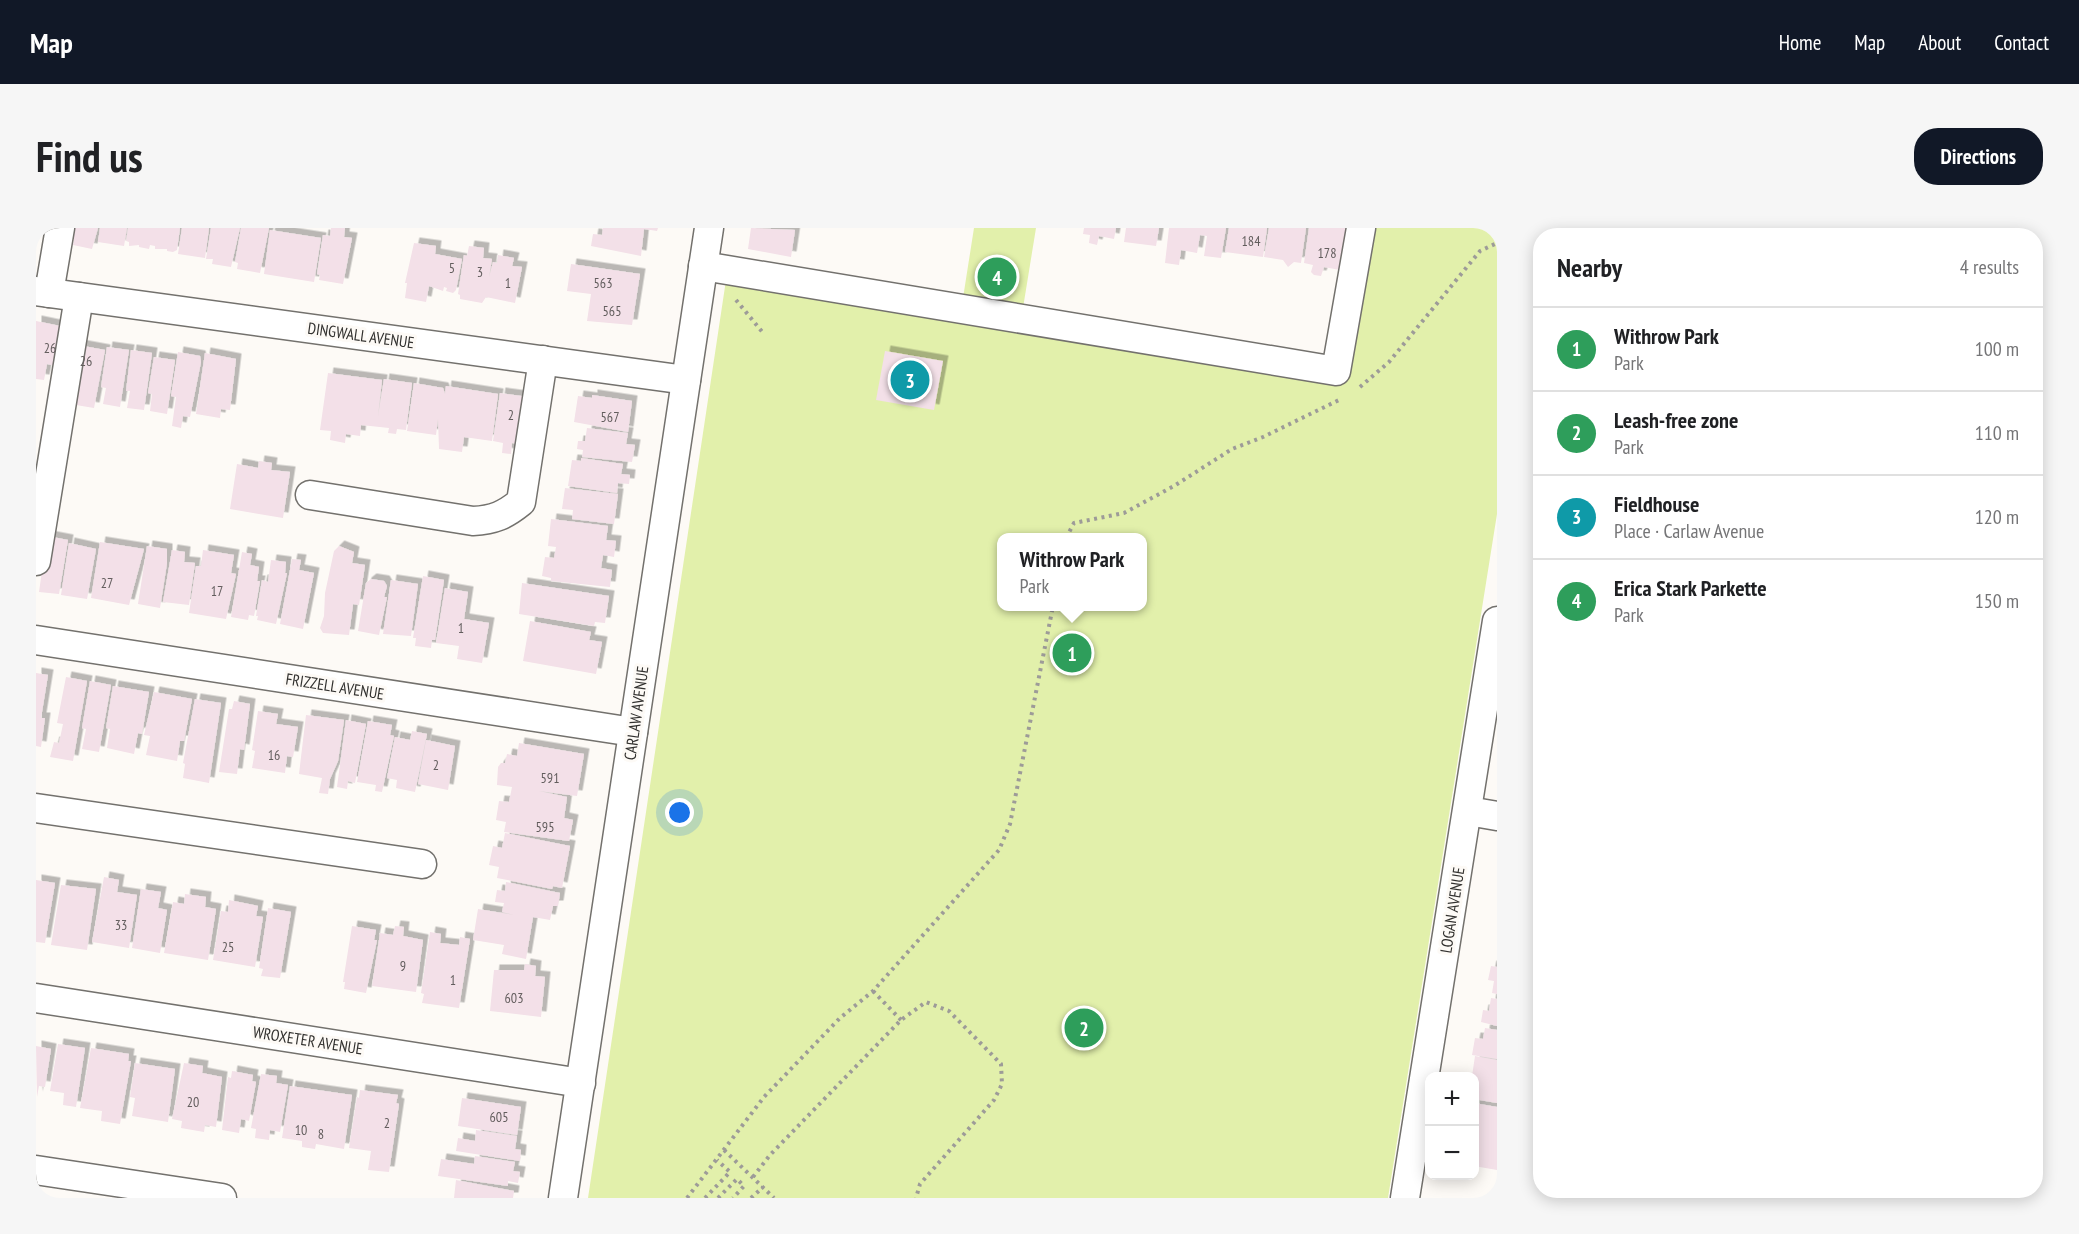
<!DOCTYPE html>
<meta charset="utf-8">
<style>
body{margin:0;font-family:"PT Sans Narrow",sans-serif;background:#f6f6f6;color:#202124}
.controls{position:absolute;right:18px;bottom:18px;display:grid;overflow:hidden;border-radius:12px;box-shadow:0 3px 15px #0003}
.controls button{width:54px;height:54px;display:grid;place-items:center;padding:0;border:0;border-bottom:2px solid #e0e0e0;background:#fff;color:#202124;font:30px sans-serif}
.you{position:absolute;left:644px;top:585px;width:21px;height:21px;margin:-15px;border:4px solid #fff;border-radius:50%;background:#1a73e8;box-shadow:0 0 0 9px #1a73e833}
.badge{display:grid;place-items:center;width:39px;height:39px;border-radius:50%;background:#111827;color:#fff;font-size:20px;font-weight:700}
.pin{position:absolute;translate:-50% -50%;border:3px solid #fff;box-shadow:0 2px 6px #0006}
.popup{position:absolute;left:961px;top:305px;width:150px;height:78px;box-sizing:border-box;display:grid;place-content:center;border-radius:12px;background:#fff;filter:drop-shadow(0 2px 4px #0005);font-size:20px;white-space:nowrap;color:#757577}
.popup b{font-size:22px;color:#202124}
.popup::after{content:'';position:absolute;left:50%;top:100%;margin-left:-12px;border:12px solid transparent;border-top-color:#fff}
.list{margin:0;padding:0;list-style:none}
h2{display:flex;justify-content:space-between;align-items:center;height:78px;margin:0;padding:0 24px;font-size:26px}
h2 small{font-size:20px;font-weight:400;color:#757577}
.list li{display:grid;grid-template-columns:39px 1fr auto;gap:18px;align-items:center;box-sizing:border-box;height:84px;padding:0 24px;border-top:2px solid #e0e0e0}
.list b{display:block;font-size:22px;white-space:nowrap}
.list p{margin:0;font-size:20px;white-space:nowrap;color:#757577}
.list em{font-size:20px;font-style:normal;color:#757577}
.map{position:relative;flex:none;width:1461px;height:970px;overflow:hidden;border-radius:24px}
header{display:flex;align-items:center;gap:36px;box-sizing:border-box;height:84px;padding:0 30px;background:#111827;color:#fff}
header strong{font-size:28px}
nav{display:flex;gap:33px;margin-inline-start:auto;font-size:21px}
.intro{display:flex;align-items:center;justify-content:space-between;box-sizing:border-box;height:144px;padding:0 36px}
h1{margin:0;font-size:42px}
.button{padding:15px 27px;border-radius:24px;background:#111827;color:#fff;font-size:21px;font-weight:700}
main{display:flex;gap:36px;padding:0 36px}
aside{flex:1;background:#fff;border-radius:24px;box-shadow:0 3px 15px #0003}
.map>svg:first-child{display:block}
.green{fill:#e2f0ab;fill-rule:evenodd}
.building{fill:#f3e0e8;filter:url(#shadow)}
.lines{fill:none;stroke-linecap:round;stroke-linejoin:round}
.minor-casing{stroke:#73716d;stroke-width:31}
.path{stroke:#9d9b98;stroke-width:4;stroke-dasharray:3 4.5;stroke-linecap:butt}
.minor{stroke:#fff;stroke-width:28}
.labels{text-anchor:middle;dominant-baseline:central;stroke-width:6;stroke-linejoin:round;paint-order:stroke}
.number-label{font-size:14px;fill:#625d5d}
.street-label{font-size:16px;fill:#32312f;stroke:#fdfaf6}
</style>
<header>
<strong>Map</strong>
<nav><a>Home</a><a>Map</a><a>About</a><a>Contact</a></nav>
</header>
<div class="intro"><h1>Find us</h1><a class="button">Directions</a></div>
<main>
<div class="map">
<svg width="1461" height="970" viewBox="0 0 1461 970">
<defs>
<filter id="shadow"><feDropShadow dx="5.5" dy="-5.5" stdDeviation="0" flood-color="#0004"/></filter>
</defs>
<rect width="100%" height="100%" fill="#fdfaf6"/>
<g class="green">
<polygon points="938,0 1000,0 987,80 927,70"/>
<path d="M 1333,0 L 1461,0 L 1461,286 L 1352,970 L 552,970 L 690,52 L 1306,152 ZM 966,310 L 1106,310 L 1106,378 L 966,378 Z"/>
</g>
<g class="building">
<polygon points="36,0 62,0 56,21 37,17 38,11 34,10"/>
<polygon points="64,0 91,0 88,18 62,14"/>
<polygon points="92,0 144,0 141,22 137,24 131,23 131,21 119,21 119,18 114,17 113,21 103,19 103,17 93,18 93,14 90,13"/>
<polygon points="146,0 173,0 169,30 142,26"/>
<polygon points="175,0 204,0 195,39 176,36 177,31 170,31"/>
<polygon points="205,0 233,0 224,45 201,41 202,35 199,34"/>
<polygon points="295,0 309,0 308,9 316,10 307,56 283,52 284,47 281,46 287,7 294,8"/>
<polygon points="567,0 622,0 621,3 608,1 605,28 555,18 557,6 566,7"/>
<polygon points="715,0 759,2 755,29 712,21"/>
<polygon points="1048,0 1080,0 1078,11 1063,8 1061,17 1053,15 1054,7 1047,6"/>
<polygon points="1090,0 1123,0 1120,18 1088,14"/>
<polygon points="1133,0 1190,0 1185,30 1168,28 1171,8 1164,7 1161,25 1145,22 1143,37 1129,35"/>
<polygon points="1193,0 1231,0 1227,29 1189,24"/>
<polygon points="1233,0 1270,0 1265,35 1258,34 1252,39 1247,32 1228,29"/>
<polygon points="1273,0 1315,0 1309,43 1288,39 1285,48 1278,47 1275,44 1277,37 1268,35"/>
<polygon points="234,2 285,10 278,54 228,46"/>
<polygon points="378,15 400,18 399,26 426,31 420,62 417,65 410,63 411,60 408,59 407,63 393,58 390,74 369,70 371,55 369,55"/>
<polygon points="433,18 448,20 447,30 456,31 453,49 457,34 461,35 462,27 478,30 476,38 486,39 479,75 450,69 446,75 424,71 424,67 422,66 428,27 431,28"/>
<polygon points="535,36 604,46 596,97 551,93 555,66 531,63"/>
<polygon points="0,93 29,99 25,139 11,136 8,152 0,151"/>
<polygon points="42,117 69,122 58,180 34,176"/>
<polygon points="71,119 93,122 84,179 67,176 70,160 65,159"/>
<polygon points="95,122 116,125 108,182 91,180 94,163 90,163"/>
<polygon points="849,123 907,133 898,182 840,172"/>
<polygon points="142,124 164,128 165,134 154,189 147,188 145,200 136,198 140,169 135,168"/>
<polygon points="169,125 200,131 194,182 185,181 184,190 160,186"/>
<polygon points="118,129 139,132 131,186 114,183 116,166 112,165"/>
<polygon points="292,145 346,152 342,188 348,151 376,155 370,202 361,201 360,206 352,205 353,200 325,197 324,208 310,206 309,215 294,212 295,203 284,202"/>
<polygon points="378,155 407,160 409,166 410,158 462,166 456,213 428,209 426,224 403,221 402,191 400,207 371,203"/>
<polygon points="464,165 493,169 486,216 476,215 475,226 466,225 467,215 457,213"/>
<polygon points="556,167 596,173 592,204 538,194 542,168 556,170"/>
<polygon points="551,200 592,205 590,216 599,217 596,234 546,229 547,222 541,221 542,213 549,213"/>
<polygon points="545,230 587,236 585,246 594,247 593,256 582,255 581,265 532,258 536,232 545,233"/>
<polygon points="223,233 236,235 235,242 254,244 247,290 194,281 201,236 222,240"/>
<polygon points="529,260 582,266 578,296 536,291 537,282 526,281"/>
<polygon points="515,291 572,298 570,312 580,313 578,329 567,327 565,340 576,342 574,359 515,353 515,350 506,348 509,329 518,330 520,319 512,318"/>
<polygon points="11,308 32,312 23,366 3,364"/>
<polygon points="64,314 108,321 93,377 55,370"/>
<polygon points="33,315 60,321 51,371 25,367"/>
<polygon points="111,318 131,321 131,335 124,380 102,376"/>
<polygon points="303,318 318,324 316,335 329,337 323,377 317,376 313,407 287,405 284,400 288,388 289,365 298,323"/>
<polygon points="136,322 149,324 148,334 159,335 153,377 127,374"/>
<polygon points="167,322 198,327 195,345 200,346 190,391 153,385 160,338 165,338"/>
<polygon points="206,324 216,326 214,337 223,339 221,353 224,353 218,388 213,387 212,392 195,389"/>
<polygon points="256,331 265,332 263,342 278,345 267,401 244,396"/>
<polygon points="235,332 250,334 249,345 251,345 240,396 221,392 222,388 220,388 226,352 232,354"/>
<polygon points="387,348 408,352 399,412 396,412 395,420 379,418 380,410 377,410"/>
<polygon points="335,351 348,353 351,358 348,369 351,369 343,407 322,403 330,355"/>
<polygon points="355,352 382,356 375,408 347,406"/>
<polygon points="486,355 573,368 569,395 559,394 558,398 483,386"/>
<polygon points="409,360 432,364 428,391 453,395 446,435 421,431 423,418 400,415"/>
<polygon points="494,393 555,404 553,412 566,414 560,446 487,433"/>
<polygon points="0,445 12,447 5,490 9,490 5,519 0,518"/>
<polygon points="30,449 51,453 37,533 14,529 18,514 23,515 27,496 21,495"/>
<polygon points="54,453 75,457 63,524 46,521 50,501 46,500"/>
<polygon points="77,458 113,464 106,506 102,505 98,526 71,520 74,501 70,500"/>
<polygon points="118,464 156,471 148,513 144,513 141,533 110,527 114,508 108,507"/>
<polygon points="159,471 185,475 173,555 147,550 149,536 147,535"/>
<polygon points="198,473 214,476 208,522 204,521 201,546 183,544 193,481 196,481"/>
<polygon points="222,483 242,486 240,496 262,499 257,529 251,528 249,545 216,540 219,523 216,522"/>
<polygon points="270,487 308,492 302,533 294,551 292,566 283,565 286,550 263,546"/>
<polygon points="310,492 330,496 319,555 312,553 311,561 301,559"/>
<polygon points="332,493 356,497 354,507 358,508 346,564 339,563 340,557 321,554"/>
<polygon points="376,503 391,506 379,564 360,560 361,552 351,550 359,509 374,512"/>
<polygon points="390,512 419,518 412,562 382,556"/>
<polygon points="483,515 548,526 541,568 503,563 531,569 528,590 537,592 533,613 468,604 470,594 460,592 463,573 473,574 476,559 461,557 462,539 465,535 469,535 471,526 481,528"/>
<polygon points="469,605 534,618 526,660 517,658 516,661 461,650 463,639 453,637 457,618 466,620"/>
<polygon points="68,649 83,652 81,664 101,667 93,720 56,714"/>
<polygon points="0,652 19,655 9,715 0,714"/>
<polygon points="470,654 524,665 522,678 517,678 514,692 497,689 490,731 466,726 468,717 437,712 442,681 478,687 466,684 468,675 459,674 461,662 469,663"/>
<polygon points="25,657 60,661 51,722 15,717"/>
<polygon points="105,661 125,664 122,680 131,682 124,725 96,720"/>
<polygon points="149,666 170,669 169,679 180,681 172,732 128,725 137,674 148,676"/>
<polygon points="193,672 222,678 220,688 227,689 219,739 177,732 185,683 192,684"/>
<polygon points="232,680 255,684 244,750 225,748 227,741 223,740"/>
<polygon points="316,698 340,702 338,712 341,712 330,765 308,761 309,754 307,754"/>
<polygon points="359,698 368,699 367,708 387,712 380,764 336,758 344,705 357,707"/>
<polygon points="394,704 405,706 404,715 423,717 424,709 434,711 423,780 386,775 388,766 385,765"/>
<polygon points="489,736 500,738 499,748 509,749 505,789 454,783 458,742 488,742"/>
<polygon points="1455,738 1461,739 1461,766 1456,765 1458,753 1452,752"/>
<polygon points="1455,770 1461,771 1461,798 1445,794 1447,782 1453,783"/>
<polygon points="1449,800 1461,802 1461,831 1436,827 1439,810 1447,811"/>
<polygon points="22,816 49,820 40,879 27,877 28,865 14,863"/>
<polygon points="0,818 15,821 9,859 3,858 1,869"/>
<polygon points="55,820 93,826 92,833 95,833 84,896 65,893 66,883 44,880"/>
<polygon points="1439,828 1461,832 1461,875 1438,871 1438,848 1436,848"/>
<polygon points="99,835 139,841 132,894 96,888 99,870 94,869"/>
<polygon points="148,835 167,838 166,845 186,849 180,899 169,897 168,904 145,900 146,893 136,891"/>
<polygon points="196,843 217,847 216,853 220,854 213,893 205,891 203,905 186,902 192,849 195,850"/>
<polygon points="225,846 241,848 240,855 252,857 244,904 234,902 233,912 219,910 220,901 215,900"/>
<polygon points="254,858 316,867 308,921 280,916 279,921 266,919 266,913 246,910"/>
<polygon points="324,862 362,867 360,875 363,876 353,944 332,942 335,923 313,920 321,869 323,870"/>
<polygon points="426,870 485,879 481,907 422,898"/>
<polygon points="1438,875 1461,879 1461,942 1438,938"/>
<polygon points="440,902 481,908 479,921 485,922 484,933 420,923 422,910 439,913"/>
<polygon points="439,928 479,934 477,943 484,944 482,955 472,953 472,958 402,948 405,931 438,936"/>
<polygon points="420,952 478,963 477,970 418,970"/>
</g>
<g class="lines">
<g class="minor-casing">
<g id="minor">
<polyline points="667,38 1300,143 1325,0"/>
<polyline points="0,63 650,152"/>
<polyline points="13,65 24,0"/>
<path d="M 274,267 L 437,293 C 458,292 469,287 485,274 L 507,132"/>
<polyline points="0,333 43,69"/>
<polyline points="0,412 597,504"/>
<polyline points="0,580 386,636"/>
<polyline points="1432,583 1461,588"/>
<polyline points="0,770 545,855"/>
<polyline points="0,942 186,970"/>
<polyline points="527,970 673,0"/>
<polyline points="1369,970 1461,393"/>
</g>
</g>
<g class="path">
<polyline points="700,72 728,106"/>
<polyline points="1324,159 1353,134 1444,23 1461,15"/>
<polyline points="1030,310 1038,295 1088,285 1138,258 1196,221 1227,209 1305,171"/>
<polyline points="837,763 865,792"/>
<polyline points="688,922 738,970"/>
<polyline points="717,949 734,927 865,792 890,774 913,783 965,836 966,856 958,872 884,956 880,970"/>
<polyline points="651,970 728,869 804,790 837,763 963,622 974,596 1017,378"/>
<polyline points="669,970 694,944 681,932"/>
<polyline points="682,970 701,951 708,958 697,970"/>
<polyline points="715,970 727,959"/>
</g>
<use href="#minor" class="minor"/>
</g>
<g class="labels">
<g class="number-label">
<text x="1215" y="13">184</text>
<text x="1291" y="25">178</text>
<text x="416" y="40">5</text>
<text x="444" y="44">3</text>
<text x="472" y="55">1</text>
<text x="567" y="55">563</text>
<text x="576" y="83">565</text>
<text x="14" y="120">26</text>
<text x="50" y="133">26</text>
<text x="475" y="187">2</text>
<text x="574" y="189">567</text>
<text x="71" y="355">27</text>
<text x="181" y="363">17</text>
<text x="425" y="400">1</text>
<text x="238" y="527">16</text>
<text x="400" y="537">2</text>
<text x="514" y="550">591</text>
<text x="509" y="599">595</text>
<text x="85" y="697">33</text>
<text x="192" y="719">25</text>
<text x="367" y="738">9</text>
<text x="417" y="752">1</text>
<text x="478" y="770">603</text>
<text x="157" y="874">20</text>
<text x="463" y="889">605</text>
<text x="351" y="895">2</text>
<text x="265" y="902">10</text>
<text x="285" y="906">8</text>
</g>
<g class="street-label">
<text transform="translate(325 107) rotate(8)">DINGWALL AVENUE</text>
<text transform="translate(299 458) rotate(9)">FRIZZELL AVENUE</text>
<text transform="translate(600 485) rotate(-82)">CARLAW AVENUE</text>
<text transform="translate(1416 682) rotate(-81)">LOGAN AVENUE</text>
<text transform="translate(272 812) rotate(9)">WROXETER AVENUE</text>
</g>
</g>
</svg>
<div class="controls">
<button>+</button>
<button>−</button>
</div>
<div class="you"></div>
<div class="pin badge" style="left:1036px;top:425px;background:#2e9e5b">1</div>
<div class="popup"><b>Withrow Park</b>Park</div>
<div class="pin badge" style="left:1048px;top:800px;background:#2e9e5b">2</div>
<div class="pin badge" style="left:874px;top:152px;background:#0f9aa8">3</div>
<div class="pin badge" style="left:961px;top:49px;background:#2e9e5b">4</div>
</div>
<aside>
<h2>Nearby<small>4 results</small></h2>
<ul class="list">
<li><span class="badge" style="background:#2e9e5b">1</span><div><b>Withrow Park</b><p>Park</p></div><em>100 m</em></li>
<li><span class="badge" style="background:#2e9e5b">2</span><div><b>Leash-free zone</b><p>Park</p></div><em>110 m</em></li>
<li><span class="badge" style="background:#0f9aa8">3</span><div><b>Fieldhouse</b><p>Place · Carlaw Avenue</p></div><em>120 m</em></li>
<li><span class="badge" style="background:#2e9e5b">4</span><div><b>Erica Stark Parkette</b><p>Park</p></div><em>150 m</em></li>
</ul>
</aside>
</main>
